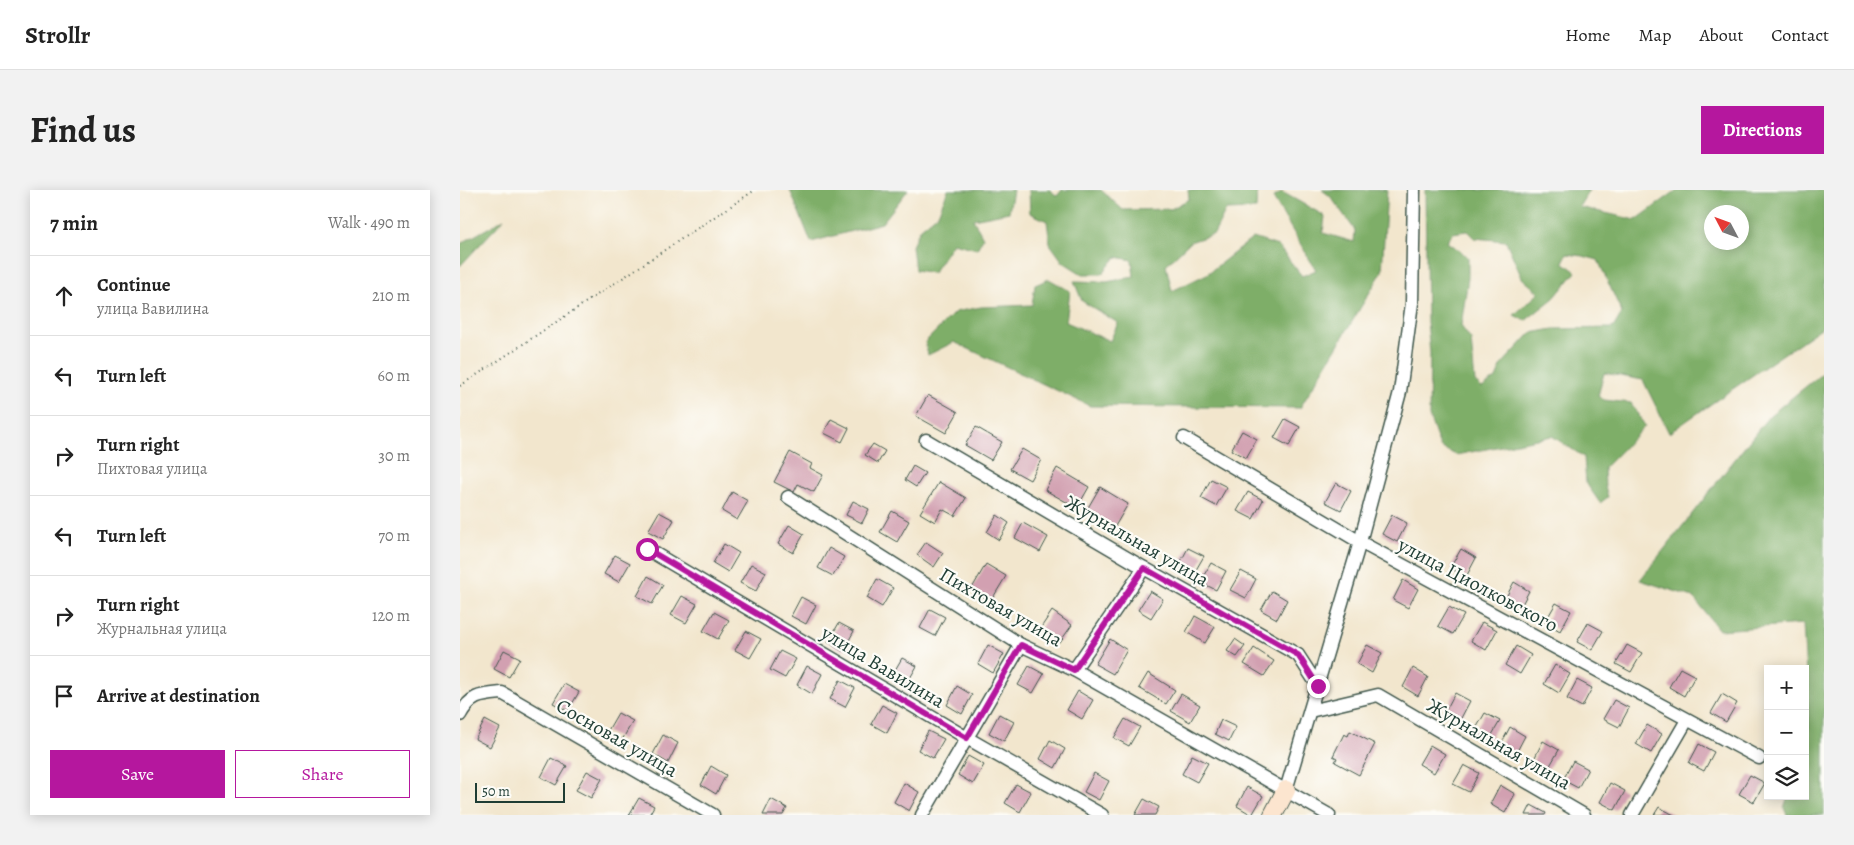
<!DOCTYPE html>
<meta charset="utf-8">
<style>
body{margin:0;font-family:Alegreya,serif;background:#f2f2f2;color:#222}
.controls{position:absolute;right:15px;bottom:15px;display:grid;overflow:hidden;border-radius:0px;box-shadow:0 2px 12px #0003}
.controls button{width:45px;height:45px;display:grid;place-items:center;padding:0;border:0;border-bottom:1px solid #e0e0e0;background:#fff;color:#222;font:25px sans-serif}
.compass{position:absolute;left:1244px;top:15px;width:45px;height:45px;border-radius:50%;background:#fff;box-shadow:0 2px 12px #0003;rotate:311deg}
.scale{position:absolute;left:15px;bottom:12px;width:90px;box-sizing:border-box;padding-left:5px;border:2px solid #1f3d34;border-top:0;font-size:14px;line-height:18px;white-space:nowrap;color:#1f3d34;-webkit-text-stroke:4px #fdfcf7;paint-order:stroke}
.stop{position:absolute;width:15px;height:15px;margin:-11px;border:4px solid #b5179e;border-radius:50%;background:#fff}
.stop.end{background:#b5179e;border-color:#fff;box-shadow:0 1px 5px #0008}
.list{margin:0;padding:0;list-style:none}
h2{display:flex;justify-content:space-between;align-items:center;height:65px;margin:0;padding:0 20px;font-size:21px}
h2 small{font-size:16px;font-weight:400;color:#767676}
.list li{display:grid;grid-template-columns:32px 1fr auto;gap:15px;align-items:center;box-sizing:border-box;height:80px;padding:0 20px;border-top:1px solid #e0e0e0}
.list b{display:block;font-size:19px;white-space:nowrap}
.list p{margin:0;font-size:16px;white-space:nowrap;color:#767676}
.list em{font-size:16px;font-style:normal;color:#767676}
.actions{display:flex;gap:10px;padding:15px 20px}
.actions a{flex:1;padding:11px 0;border:1px solid #b5179e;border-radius:0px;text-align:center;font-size:18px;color:#b5179e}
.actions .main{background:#b5179e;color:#fff}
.icon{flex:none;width:28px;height:28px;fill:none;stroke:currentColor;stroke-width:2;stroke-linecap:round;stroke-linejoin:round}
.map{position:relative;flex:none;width:1364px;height:625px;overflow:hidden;border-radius:0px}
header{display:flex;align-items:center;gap:30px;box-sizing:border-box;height:70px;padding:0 25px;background:#fff;border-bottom:1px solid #e0e0e0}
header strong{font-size:24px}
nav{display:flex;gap:28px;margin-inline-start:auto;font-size:18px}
.intro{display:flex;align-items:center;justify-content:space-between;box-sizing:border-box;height:120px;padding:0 30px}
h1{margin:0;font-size:35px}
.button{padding:12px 22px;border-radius:0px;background:#b5179e;color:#fff;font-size:18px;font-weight:700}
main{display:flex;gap:30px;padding:0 30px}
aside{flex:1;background:#fff;border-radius:0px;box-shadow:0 2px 12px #0003}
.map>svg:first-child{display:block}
.forest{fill:#7eae68;stroke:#4e764e;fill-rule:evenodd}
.building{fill:#d2a0b1}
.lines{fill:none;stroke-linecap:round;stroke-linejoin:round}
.street-casing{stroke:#3f564b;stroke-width:15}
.secondary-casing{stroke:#3f564b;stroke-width:20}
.path{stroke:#3f564b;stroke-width:2;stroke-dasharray:1 4;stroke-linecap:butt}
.street{stroke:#fff;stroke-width:12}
.secondary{stroke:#fce5cf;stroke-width:18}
.route{stroke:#b5179e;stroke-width:6}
.labels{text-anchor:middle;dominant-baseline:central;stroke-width:4.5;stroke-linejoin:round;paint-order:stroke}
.street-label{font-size:20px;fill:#1f3d34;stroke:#fdfcf7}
</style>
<header>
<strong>Strollr</strong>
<nav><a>Home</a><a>Map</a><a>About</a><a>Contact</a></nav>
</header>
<div class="intro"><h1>Find us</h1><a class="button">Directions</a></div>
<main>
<aside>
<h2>7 min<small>Walk · 490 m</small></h2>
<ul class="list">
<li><svg class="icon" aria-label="ahead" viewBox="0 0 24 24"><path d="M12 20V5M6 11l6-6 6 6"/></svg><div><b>Continue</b><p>улица Вавилина</p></div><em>210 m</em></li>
<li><svg class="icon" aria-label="left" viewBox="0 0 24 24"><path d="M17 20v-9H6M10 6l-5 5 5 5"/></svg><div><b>Turn left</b></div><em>60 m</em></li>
<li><svg class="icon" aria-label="right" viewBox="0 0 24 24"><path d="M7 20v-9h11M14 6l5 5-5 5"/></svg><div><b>Turn right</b><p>Пихтовая улица</p></div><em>30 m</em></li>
<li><svg class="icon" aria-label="left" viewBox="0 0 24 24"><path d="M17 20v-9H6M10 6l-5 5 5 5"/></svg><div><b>Turn left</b></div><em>70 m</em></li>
<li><svg class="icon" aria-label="right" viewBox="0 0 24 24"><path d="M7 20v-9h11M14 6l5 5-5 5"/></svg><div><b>Turn right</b><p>Журнальная улица</p></div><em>120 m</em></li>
<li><svg class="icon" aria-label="arrive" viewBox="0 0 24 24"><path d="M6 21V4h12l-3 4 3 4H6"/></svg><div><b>Arrive at destination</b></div></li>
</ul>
<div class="actions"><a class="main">Save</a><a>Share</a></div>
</aside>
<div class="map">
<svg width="1364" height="625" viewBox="0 0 1364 625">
<rect width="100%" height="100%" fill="#fdfcf7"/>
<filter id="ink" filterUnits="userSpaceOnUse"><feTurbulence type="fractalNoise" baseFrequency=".02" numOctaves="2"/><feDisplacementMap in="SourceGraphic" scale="10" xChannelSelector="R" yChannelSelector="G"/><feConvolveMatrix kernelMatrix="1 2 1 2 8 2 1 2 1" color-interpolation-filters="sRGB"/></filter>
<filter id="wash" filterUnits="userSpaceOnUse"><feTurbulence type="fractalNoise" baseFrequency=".0096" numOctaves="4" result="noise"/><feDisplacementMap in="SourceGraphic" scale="20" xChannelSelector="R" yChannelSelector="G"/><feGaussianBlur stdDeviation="1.12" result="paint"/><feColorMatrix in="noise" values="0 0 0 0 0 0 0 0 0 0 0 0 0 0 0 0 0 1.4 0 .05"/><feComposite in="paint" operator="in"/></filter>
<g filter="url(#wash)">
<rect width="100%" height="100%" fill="#f2e6cd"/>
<g class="forest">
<polygon points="330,0 448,0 422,33 351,52"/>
<polygon points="488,0 553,0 549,22 513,29 523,48 517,59 493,53 473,83 455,80 452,56 460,39 478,24"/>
<polygon points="569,0 590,0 597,6 602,0 641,0 663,20 711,19 729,9 728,0 797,0 796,19 766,20 754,44 730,52 706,75 712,101 747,84 793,48 818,56 842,86 856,80 813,8 822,2 865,26 863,43 894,52 895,40 870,6 862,0 927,0 922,82 840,218 630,216 494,152 468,165 465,152 495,122 521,117 572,115 575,95 589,89 610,101 606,132 650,151 658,133 622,111 614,91 646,92 674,87 672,70 656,67 642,84 622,84 603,72 590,54 587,31 570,23"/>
<path d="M 965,0 L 1129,0 L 1119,17 L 1176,30 L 1217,0 L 1364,0 L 1364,136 L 1209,243 L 1183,190 L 1144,183 L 1138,206 L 1144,210 L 1171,213 L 1185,236 L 1144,278 L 1145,296 L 1148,307 L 1140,313 L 1126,293 L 1124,267 L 1092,246 L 996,265 L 980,257 L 969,226 L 970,163 L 967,132 ZM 1252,22 L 1282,22 L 1282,52 L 1252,52 ZM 1007,41 L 1014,48 L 1046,51 L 1062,88 L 1079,103 L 1054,125 L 1065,131 L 1094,108 L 1116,82 L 1103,72 L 1107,64 L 1123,66 L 1138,70 L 1162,123 L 1153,138 L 1093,139 L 1071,143 L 1042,174 L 1036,188 L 1022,198 L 1015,192 L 1011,150 L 1001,136 L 1008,88 L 1008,67 L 987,52 L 993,43 Z"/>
<polygon points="44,29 0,76 0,54"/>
<polygon points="1364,182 1364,625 1327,625 1324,618 1328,606 1345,606 1345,550 1349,537 1343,434 1259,440 1233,407 1180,390 1309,226"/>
</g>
<g id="blocks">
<g class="building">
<polygon points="468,205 498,222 486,243 456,226"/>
<polygon points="371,229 389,238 382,252 364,243"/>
<polygon points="825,229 840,237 829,256 814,248"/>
<polygon points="516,237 542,252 531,270 505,255"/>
<polygon points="782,241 797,249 786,268 771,260"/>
<polygon points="413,254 425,261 418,273 405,265"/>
<polygon points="562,259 581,270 570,290 550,279"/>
<polygon points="330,262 352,274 350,278 363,285 354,302 338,294 334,302 314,292"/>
<polygon points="453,276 465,283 456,297 445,290"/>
<polygon points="597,278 629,297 617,318 585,300"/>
<polygon points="751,289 767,297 756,316 741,308"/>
<polygon points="479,292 506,308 495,326 482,319 475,332 460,323"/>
<polygon points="876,293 891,301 881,320 865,312"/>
<polygon points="640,297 668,314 654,338 626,321"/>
<polygon points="272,302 288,311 277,330 262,321"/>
<polygon points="788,302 803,310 793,329 777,321"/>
<polygon points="393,311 409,319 402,333 386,325"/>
<polygon points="432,321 449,331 437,352 420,342"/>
<polygon points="199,322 214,330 203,349 188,341"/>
<polygon points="537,325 549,333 539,350 527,342"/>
<polygon points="932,325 947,333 937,352 922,344"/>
<polygon points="563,333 588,347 580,362 555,348"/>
<polygon points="329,335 344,344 333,363 318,354"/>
<polygon points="466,352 483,363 474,377 457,365"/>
<polygon points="264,354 279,363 268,382 253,373"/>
<polygon points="369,358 384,367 373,386 358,378"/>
<polygon points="728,358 744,366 733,385 718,377"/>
<polygon points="1001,359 1016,368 1006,387 990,378"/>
<polygon points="155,365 170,373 159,392 144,384"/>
<polygon points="751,373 766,381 756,400 740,392"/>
<polygon points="291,374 306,382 296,401 280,393"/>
<polygon points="526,374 546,386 531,411 511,400"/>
<polygon points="781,381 796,389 786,408 770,400"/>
<polygon points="188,386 203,395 192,414 177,406"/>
<polygon points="417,389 433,398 422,417 407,408"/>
<polygon points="943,390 958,399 948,418 933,410"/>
<polygon points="1054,392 1069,401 1059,420 1044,411"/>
<polygon points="690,401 703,409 691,428 678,420"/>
<polygon points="812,401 827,410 817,429 801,420"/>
<polygon points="222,406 237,414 226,433 211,425"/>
<polygon points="341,407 356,415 346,434 331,426"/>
<polygon points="1096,413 1111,421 1100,441 1085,432"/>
<polygon points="989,417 1004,425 993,444 978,436"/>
<polygon points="470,419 485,427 475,446 460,438"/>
<polygon points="592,421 612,435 600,452 580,439"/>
<polygon points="254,422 269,430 258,449 243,441"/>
<polygon points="735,426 755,437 745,453 726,442"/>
<polygon points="1022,432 1037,440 1026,460 1011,451"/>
<polygon points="379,433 394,441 383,461 368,452"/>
<polygon points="1128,433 1143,441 1132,460 1117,452"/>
<polygon points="286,441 301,449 290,468 275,460"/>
<polygon points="650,449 667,460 653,484 635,474"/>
<polygon points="775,449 785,456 777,467 767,461"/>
<polygon points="528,455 544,464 533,483 518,474"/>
<polygon points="907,455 922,463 912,483 897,474"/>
<polygon points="1167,455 1182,463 1171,482 1156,474"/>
<polygon points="1056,456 1071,465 1060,484 1045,475"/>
<polygon points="794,458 814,471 804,486 784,474"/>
<polygon points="44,460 60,468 49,487 34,479"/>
<polygon points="320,461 336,469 325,488 310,480"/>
<polygon points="442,468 457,476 446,495 431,487"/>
<polygon points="1095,475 1110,484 1099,503 1084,494"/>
<polygon points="347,476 362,484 352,504 337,495"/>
<polygon points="569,476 584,484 573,503 558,495"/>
<polygon points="953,478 968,487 958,506 943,497"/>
<polygon points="1220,478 1235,486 1224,506 1209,497"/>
<polygon points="688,483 715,500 706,514 679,498"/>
<polygon points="380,490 395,498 385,517 370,509"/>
<polygon points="1117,490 1132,498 1122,517 1107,509"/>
<polygon points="104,494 119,502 108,521 93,513"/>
<polygon points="497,496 512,505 502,524 487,515"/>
<polygon points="618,501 633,510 622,529 607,520"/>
<polygon points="995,503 1010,511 1000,530 985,522"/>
<polygon points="721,504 740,515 730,532 711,521"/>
<polygon points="1262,504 1277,513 1266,532 1251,523"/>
<polygon points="1154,510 1169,518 1159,537 1143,529"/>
<polygon points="422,515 437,523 427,543 411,534"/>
<polygon points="158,523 173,531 162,550 147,542"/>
<polygon points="1025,523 1040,531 1029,550 1014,542"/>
<polygon points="539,524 554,532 544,551 529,543"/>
<polygon points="665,529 680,537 669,556 654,548"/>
<polygon points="25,530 40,538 30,557 15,549"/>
<polygon points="761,530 776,537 769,551 755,544"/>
<polygon points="1187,535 1202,544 1191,563 1176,554"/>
<polygon points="1050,537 1065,546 1055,565 1040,556"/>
<polygon points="468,541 484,549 473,568 458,560"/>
<polygon points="890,541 915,554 899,585 875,572 877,568 873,566 884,544 888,546"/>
<polygon points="203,545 218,553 208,573 193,564"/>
<polygon points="590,550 605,559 595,578 580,569"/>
<polygon points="1083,551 1099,560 1088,579 1073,571"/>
<polygon points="1239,554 1254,562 1244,581 1229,573"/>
<polygon points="970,555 985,564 974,583 959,574"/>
<polygon points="732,565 748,573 737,592 722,584"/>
<polygon points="508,566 524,575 513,594 498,585"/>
<polygon points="91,568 107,576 96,595 81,587"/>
<polygon points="1113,571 1128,579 1118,598 1103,590"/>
<polygon points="1004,575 1019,583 1009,602 993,594"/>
<polygon points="251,576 266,585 256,604 241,595"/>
<polygon points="127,581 142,589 131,608 116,600"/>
<polygon points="634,583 649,591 639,610 624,602"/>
<polygon points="1290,585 1305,593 1294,612 1279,604"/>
<polygon points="444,593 459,602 449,621 434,612"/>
<polygon points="1150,593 1165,601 1155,620 1140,612"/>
<polygon points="556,594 571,602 560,622 545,613"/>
<polygon points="1040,595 1055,604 1045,623 1030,614"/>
<polygon points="787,597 803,606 792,625 777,616"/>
<polygon points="179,608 194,616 189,625 169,625"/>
<polygon points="311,609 327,618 323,625 303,625"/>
<polygon points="684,609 699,617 695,625 675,625"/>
<polygon points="1071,615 1086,623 1085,625 1066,625"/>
<polygon points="1199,617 1214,625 1194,625"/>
</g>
</g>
</g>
<g filter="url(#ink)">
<use href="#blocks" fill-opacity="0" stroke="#3f564b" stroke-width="1"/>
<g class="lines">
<g class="street-casing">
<g id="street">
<polyline points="724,248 900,352 1299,568"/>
<polyline points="466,250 684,378 838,465 858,496"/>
<polyline points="328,307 561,455 614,480 869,625"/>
<polyline points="187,359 507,548 642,625"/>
<polyline points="614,480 684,378"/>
<polyline points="850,521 918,505 1124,625"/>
<path d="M 0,525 C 11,505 20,505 42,503 L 253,625"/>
<polyline points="826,600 900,352 940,202 952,113 954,0"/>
<polyline points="462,625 561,455"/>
<polyline points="1172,625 1227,530"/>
</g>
</g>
<g class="secondary-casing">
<polyline id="secondary" points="813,625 826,600"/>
</g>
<polyline class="path" points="0,196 295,0"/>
<use href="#street" class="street"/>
<use href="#secondary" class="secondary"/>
</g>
</g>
<g class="lines" filter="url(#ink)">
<polyline class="route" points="187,359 507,548 561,455 614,480 684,378 838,465 858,496"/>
</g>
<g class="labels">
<g class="street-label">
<text transform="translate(677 351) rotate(30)">Журнальная улица</text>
<text transform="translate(1018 395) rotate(28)">улица Циолковского</text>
<text transform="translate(541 417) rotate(30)">Пихтовая улица</text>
<text transform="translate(423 477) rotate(31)">улица Вавилина</text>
<text transform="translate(157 548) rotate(30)">Сосновая улица</text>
<text transform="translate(1039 554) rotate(30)">Журнальная улица</text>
</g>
</g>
</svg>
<div class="controls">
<button>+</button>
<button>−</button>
<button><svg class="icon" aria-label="layers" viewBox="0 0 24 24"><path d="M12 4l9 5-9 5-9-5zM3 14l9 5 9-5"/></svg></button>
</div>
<svg class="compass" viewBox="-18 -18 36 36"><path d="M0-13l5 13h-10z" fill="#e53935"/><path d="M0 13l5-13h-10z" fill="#767676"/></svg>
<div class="scale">50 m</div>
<div class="stop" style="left:187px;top:359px"></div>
<div class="stop end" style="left:858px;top:496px"></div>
</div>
</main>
